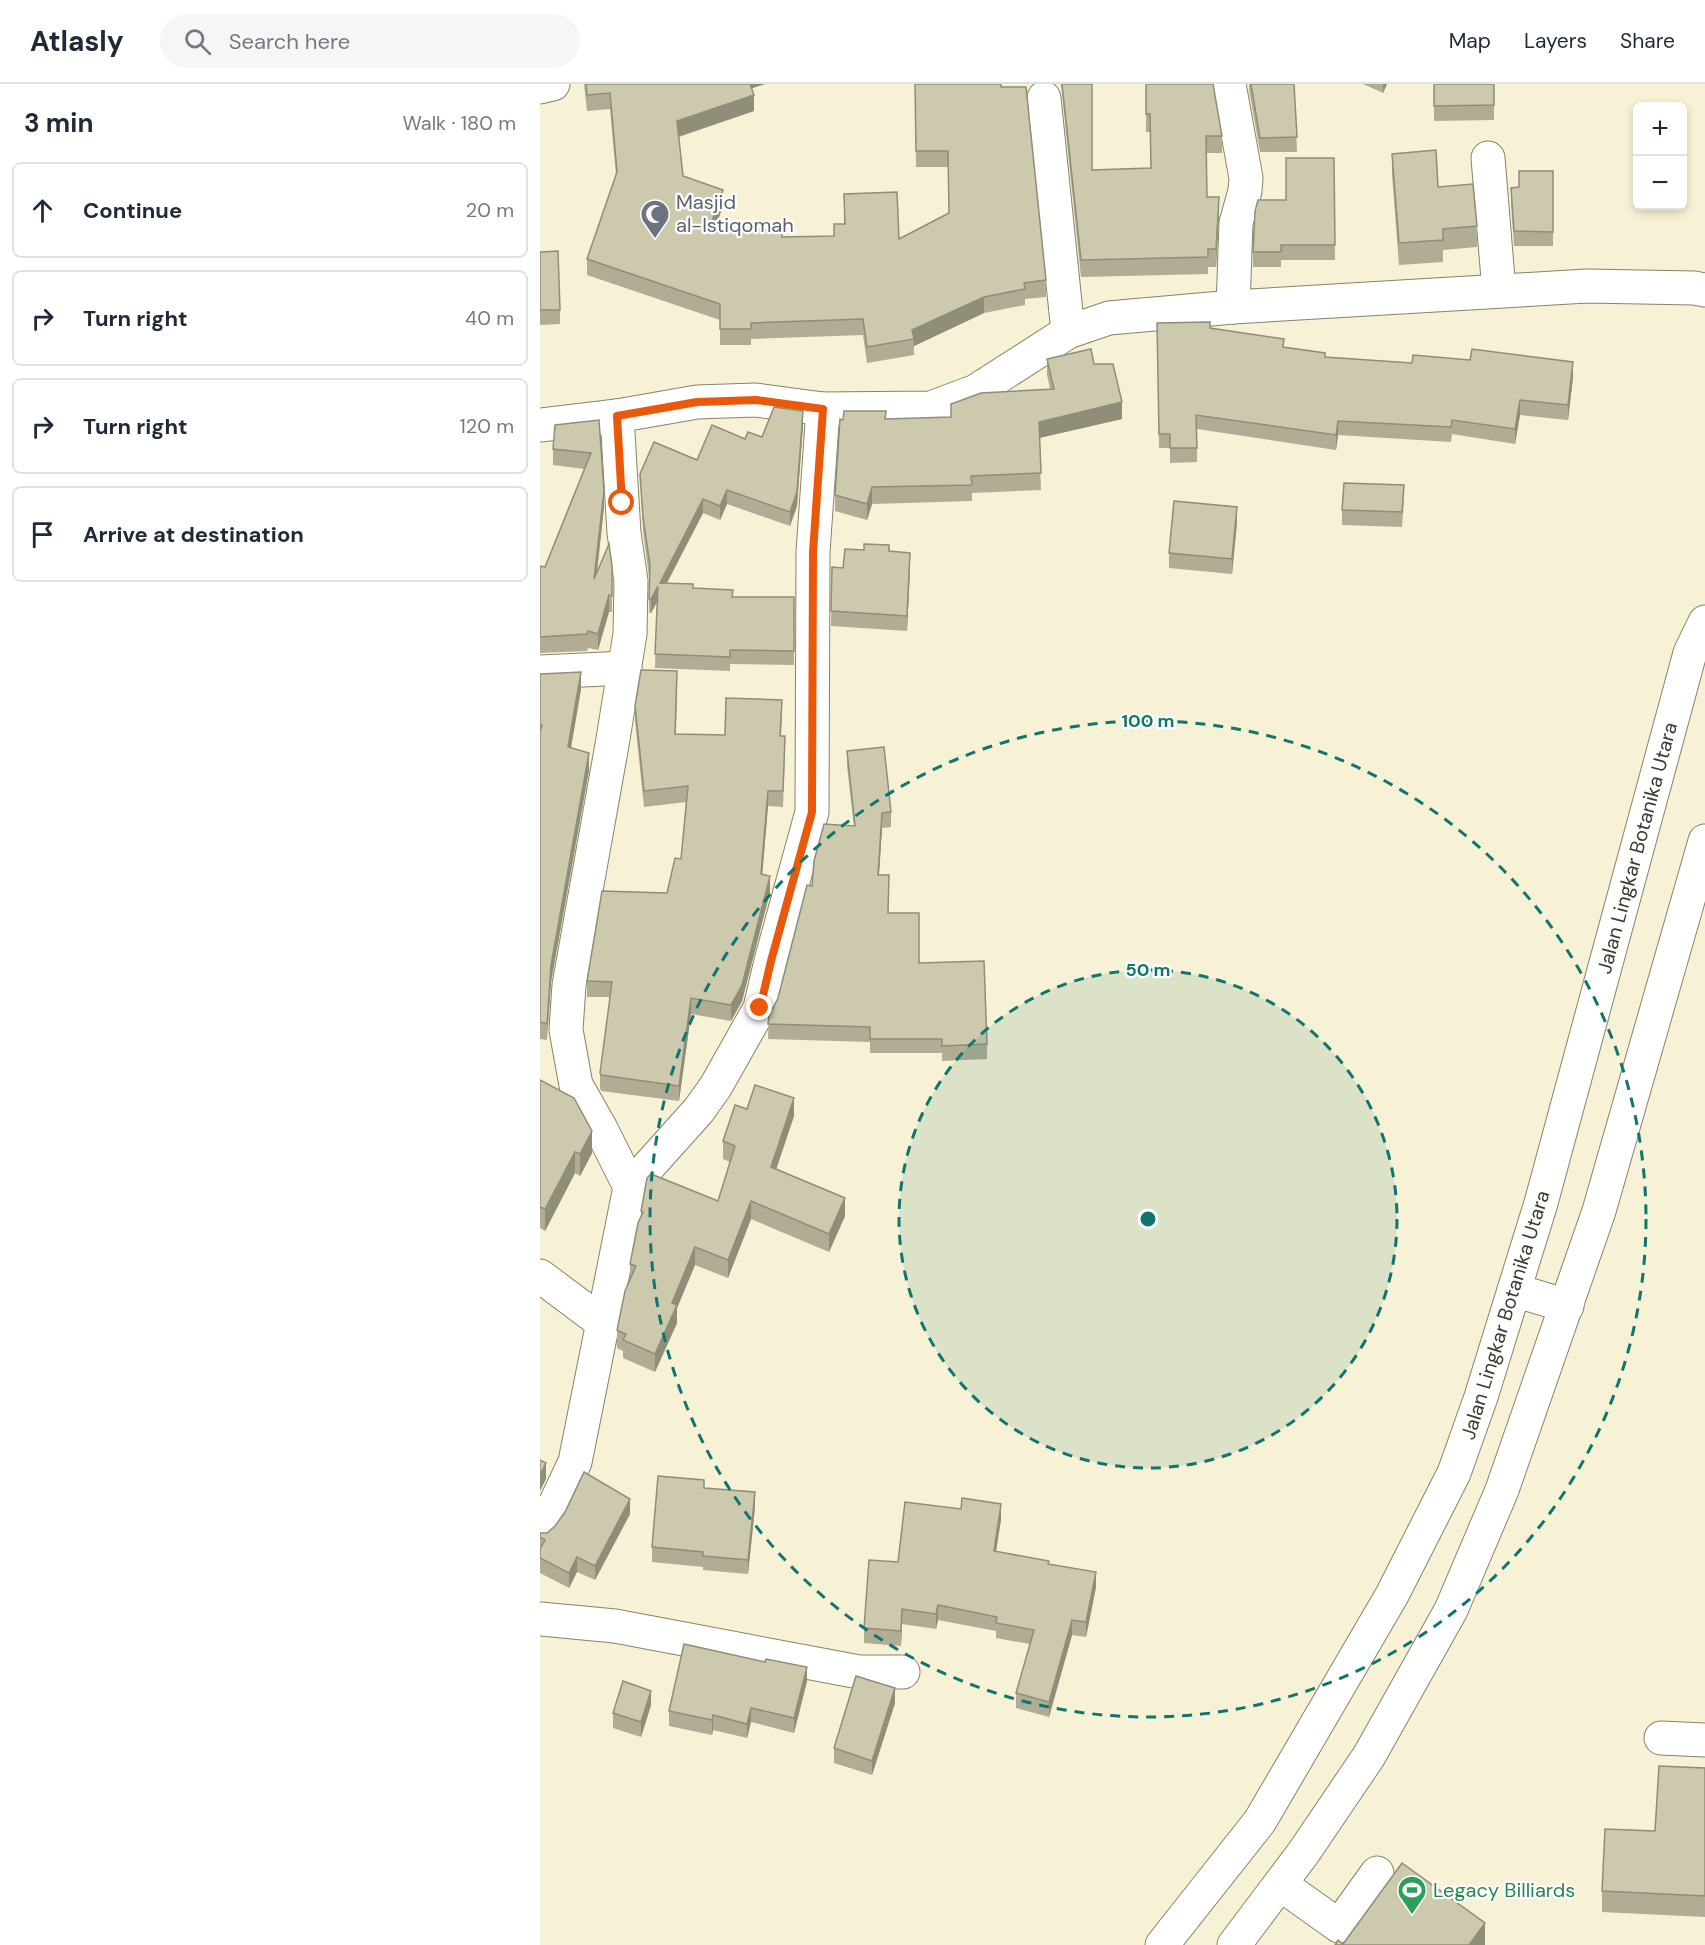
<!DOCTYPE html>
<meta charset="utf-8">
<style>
body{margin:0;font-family:"DM Sans",sans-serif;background:#f6f6f7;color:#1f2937}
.controls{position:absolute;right:18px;top:18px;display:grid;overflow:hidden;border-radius:9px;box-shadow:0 3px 9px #0003}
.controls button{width:54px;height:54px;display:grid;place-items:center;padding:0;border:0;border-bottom:2px solid #e0e1e3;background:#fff;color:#1f2937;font:30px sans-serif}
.stop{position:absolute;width:18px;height:18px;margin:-14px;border:4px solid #ea580c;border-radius:50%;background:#fff}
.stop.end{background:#ea580c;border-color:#fff;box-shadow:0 2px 6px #0008}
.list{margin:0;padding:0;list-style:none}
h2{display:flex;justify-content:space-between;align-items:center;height:78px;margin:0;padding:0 24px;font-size:26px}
h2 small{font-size:20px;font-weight:400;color:#747a83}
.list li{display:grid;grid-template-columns:39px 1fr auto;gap:18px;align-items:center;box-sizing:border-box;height:96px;margin:0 12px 12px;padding:0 12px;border:2px solid #e0e1e3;border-radius:9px}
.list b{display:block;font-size:22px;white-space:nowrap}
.list em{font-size:20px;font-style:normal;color:#747a83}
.icon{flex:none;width:33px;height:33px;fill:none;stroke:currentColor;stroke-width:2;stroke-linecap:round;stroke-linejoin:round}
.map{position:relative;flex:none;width:1165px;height:1861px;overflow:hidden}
header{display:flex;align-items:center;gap:36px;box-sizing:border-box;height:84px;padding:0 30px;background:#fff;border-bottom:2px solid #e0e1e3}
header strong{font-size:28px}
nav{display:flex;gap:33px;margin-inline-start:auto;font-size:21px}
.search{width:420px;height:54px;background:#f6f6f7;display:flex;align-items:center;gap:15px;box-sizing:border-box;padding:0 21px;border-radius:33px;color:#747a83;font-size:22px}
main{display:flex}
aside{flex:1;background:#fff}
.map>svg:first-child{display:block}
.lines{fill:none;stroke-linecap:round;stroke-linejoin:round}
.minor-casing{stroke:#878368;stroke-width:35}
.minor{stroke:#fff;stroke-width:33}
.wall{fill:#b0ad94}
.shaded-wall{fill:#908d78}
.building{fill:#cdc9ac;stroke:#908d78;stroke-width:1.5}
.route{stroke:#ea580c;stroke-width:8}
.ring{fill:none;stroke:#0f766e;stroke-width:3;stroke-dasharray:10 8}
.labels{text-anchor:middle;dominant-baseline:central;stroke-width:4.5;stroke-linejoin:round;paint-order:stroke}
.worship-label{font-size:20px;fill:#5b616d;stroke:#fff;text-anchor:start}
.street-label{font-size:20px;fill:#3c3b2f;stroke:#fff}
.leisure-label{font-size:20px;fill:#27864d;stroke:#fff;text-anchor:start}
.centre{fill:#0f766e;stroke:#fff;stroke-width:3}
.ring-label{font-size:18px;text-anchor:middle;font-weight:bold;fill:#0f766e;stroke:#fff;stroke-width:4.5;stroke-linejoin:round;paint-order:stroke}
</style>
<header>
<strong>Atlasly</strong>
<div class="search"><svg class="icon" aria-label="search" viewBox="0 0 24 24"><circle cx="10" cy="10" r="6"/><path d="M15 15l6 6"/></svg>Search here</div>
<nav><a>Map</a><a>Layers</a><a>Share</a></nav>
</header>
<main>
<aside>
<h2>3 min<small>Walk · 180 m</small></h2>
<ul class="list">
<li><svg class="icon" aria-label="ahead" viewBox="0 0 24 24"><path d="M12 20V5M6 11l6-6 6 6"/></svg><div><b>Continue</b></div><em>20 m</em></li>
<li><svg class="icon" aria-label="right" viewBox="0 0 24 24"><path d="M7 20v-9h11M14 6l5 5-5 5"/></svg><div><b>Turn right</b></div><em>40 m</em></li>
<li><svg class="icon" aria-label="right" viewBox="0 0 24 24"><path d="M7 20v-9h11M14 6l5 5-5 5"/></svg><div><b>Turn right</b></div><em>120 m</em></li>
<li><svg class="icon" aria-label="arrive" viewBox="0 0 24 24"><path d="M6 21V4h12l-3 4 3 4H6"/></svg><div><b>Arrive at destination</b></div></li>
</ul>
</aside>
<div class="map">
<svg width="1165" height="1861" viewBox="0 0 1165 1861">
<rect width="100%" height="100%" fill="#f7f2d5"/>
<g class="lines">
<g class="minor-casing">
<g id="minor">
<polyline points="689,0 706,94 705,107 696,139 693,223"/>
<polyline points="0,3 13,0"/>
<polyline points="504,14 528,248"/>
<polyline points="948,74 959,207"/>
<polyline points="0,341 77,332 157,318 216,316 283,325 391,324 436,307 528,248 569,234 693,223 1047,202 1154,204 1165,206"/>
<polyline points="0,588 85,584"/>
<polyline points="90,1103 159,1026 176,1002 220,924 231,877 272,728 273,468 283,325"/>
<polyline points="0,1192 63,1239"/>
<polyline points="974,1206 1027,1222"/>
<polyline points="0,1446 8,1435 35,1378 90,1103 61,1045 36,1001 26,946 29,901 72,661 90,550 91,497 84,449 77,332"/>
<polyline points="0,1535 75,1542 319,1588 363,1588"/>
<polyline points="1121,1654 1165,1656"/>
<polyline points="740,1800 799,1842 837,1789"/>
<polyline points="622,1861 720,1737 852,1511 914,1389 941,1313 1001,1119 1150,569 1165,538"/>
<polyline points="694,1861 764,1768 829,1672 911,1526 962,1406 1059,1127 1165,757"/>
</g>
</g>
<use href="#minor" class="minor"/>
</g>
<g class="wall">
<polygon points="44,0 225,0 212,4 214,27 139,53 143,92 183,122 174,147 242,153 294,152 304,140 304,110 359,155 409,129 408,83 376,83 375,0 506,196 506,213 485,215 485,221 444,229 374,262 374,271 327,279 323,251 211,255 211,261 180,261 180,236 47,191 47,175 76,91 70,25 47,27"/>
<polygon points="521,0 552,0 552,86 611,84 610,48 606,48 606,0 682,52 682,69 667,69 667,113 679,130 676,183 668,183 668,190 541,193"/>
<polygon points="709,0 754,0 757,68 720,68 709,6"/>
<polygon points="823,0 847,0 843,9"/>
<polygon points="894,0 954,0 954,36 894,37"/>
<polygon points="852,70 898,103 937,142 937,163 903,166 903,178 859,181 852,91"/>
<polygon points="794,74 795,176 741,176 741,183 713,183 713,168 746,116"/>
<polygon points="1013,87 1013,162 974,162 971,119 971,104 979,103"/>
<polygon points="0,168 20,226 20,240 0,241"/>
<polygon points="617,239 670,244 744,263 785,273 1033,293 1028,336 980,331 975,360 912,350 911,358 798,351 796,366 657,345 657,378 630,379 630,364 619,364"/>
<polygon points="507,275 554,280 582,335 499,354 501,406 432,409 432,417 332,420 327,436 295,427 295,411 303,336 411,333 510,305 507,291"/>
<polygon points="59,336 64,423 57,490 72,482 72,528 69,528 58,566 48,564 47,567 0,569 0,482 5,483 44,385 13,381 13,365"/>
<polygon points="263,341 257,422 250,442 187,420 180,436 163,429 127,499 193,513 254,513 254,581 190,580 190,587 115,584 117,518 111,529 109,529 109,493 103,447 100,390 157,376 205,355 222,353"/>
<polygon points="864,416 862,443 802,441 802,426"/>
<polygon points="697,438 692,490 629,484 629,469"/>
<polygon points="349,467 370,484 367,547 291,542 292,483 303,484"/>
<polygon points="0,590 41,605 31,664 49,686 11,898 7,956 0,955"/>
<polygon points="137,603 136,650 185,651 242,632 241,652 245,668 243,723 228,722 222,791 230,808 202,917 191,937 151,930 139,1017 61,1007 60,1004 60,989 70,913 47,913 47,897 127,809 141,775 146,718 104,723 95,637 95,622"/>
<polygon points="307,667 351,728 351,743 342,744 339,791 349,806 348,829 379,879 447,960 447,975 402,977 402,969 330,969 330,958 228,955 229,932 238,914 272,802 314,742 307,682"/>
<polygon points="0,996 52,1069 40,1092 35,1089 5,1147 0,1144"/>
<polygon points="207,1025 254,1032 236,1085 305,1132 289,1168 211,1135 188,1194 155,1181 137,1224 137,1239 115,1288 83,1274 83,1267 77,1264 77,1246 90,1194 90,1180 101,1133 101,1127 178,1117 190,1078 183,1075 183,1057"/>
<polygon points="164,1404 215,1423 208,1490 163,1486 163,1483 112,1478 112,1463"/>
<polygon points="90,1430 55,1496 37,1488 29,1504 0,1489 0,1449 7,1449"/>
<polygon points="461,1435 456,1467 509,1480 556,1503 546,1553 532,1551 509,1633 476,1624 476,1609 490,1560 456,1554 456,1547 398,1536 396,1545 362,1540 361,1562 324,1559 324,1544 358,1478"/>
<polygon points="267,1597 254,1649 211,1638 207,1654 173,1646 172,1651 129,1642 129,1627"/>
<polygon points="355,1619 332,1691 294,1679 294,1664"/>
<polygon points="111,1621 101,1653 73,1644 73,1629"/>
<polygon points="1165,1684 1165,1833 1062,1828 1062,1807 1115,1747"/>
</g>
<g class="shaded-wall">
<polygon points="207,0 225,0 207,6"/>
<polygon points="843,0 847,0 843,9"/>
<polygon points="214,11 214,27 137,53 137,37"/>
<polygon points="183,106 183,122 168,164 168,148"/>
<polygon points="679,113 679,130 676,183 676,165"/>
<polygon points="444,213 444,229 374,262 372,246"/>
<polygon points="1033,278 1033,293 1028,336 1028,321"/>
<polygon points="980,316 980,331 975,360 975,345"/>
<polygon points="582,318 582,335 499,354 499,338"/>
<polygon points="263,327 263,341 257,422 250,442 250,428"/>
<polygon points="798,337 798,351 796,366 796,351"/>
<polygon points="332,403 332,420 327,436 327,420"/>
<polygon points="187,406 187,420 180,436 180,422"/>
<polygon points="64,407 64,423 54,512 54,495"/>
<polygon points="163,415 163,429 120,512 120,499"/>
<polygon points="697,423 697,438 692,490 692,475"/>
<polygon points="370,469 370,484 367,547 367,532"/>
<polygon points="118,502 118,516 111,529 111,515"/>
<polygon points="69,511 69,528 58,566 58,550"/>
<polygon points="41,588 41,605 28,680 28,663"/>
<polygon points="49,669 49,686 11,898 7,956 11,881"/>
<polygon points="228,707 228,722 221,806 221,790"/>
<polygon points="342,729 342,744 338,805 338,791"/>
<polygon points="230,792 230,808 202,917 191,937 191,921"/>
<polygon points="151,914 151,930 139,1017 139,1002"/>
<polygon points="254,1014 254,1032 231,1101 231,1083"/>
<polygon points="52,1047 52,1069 40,1092 40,1070"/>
<polygon points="35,1068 35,1089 5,1147 5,1125"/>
<polygon points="305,1114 305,1132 289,1168 289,1150"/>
<polygon points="211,1117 211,1135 188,1194 188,1176"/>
<polygon points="155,1163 155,1181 137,1224 137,1239 115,1288 115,1270 132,1219"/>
<polygon points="6,1379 6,1395 0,1407 0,1391"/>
<polygon points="215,1408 215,1423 208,1490 208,1476"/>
<polygon points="90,1415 90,1430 55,1496 55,1482"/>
<polygon points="461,1420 461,1435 454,1481 454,1467"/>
<polygon points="37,1473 37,1488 29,1504 29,1489"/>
<polygon points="556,1488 556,1503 546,1553 546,1538"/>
<polygon points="398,1521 398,1536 396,1545 396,1530"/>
<polygon points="362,1525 362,1540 361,1562 361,1547"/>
<polygon points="532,1536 532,1551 509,1633 509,1618"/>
<polygon points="267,1583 267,1597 254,1649 254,1634"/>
<polygon points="355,1604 355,1619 332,1691 332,1677"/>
<polygon points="111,1607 111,1621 101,1653 101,1638"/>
<polygon points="211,1624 211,1638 207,1654 207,1640"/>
<polygon points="173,1631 173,1646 172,1651 172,1636"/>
<polygon points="945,1839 945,1861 929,1861"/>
</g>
<g class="building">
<polygon points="46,0 210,0 214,11 137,37 143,92 183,106 168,148 242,145 242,153 294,152 294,140 305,140 304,110 357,108 359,155 409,129 408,67 376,67 375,0 461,0 461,3 486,3 506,196 484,199 485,205 444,213 372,246 374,255 327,263 323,235 211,239 211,245 180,245 180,220 47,175 77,88 70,9 47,11"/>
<polygon points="522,0 552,0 552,86 611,84 610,30 606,30 606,0 673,0 682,52 666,52 667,113 679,113 676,165 668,165 668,173 541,176"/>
<polygon points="711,0 754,0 757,53 720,54"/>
<polygon points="894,0 954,0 954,21 894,22"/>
<polygon points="896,66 898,103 933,100 937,142 903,145 903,156 859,159 852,70"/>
<polygon points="746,74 794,74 795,161 741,161 741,168 713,168 715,127 718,116 746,116"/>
<polygon points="979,87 1013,87 1013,148 974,147 971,104 979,103"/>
<polygon points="18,167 20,226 0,226 0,168"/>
<polygon points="670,238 670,244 744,255 743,263 785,269 785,273 872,279 873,271 930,276 932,265 1033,278 1028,321 980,316 975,345 912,336 911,343 798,337 796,351 656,331 657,364 630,364 630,350 619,350 617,239"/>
<polygon points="551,265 554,280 573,280 582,318 499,338 501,389 431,392 432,401 332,403 327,420 295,411 300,335 303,336 304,327 346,327 345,335 411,333 411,320 441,309 514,305 507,275"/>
<polygon points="234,323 263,327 257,408 250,428 187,406 180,422 163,415 120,499 153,500 153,504 193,506 192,513 254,513 254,567 190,566 190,573 115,570 118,502 111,515 109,515 110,481 103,433 100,390 114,358 157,376 172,341 205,355 208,348 222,353"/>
<polygon points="59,336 64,407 54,495 69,460 72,482 72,512 69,511 58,550 48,547 47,550 0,553 0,482 5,483 51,369 13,365 15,341"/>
<polygon points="804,399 864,401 862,428 802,426"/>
<polygon points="634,417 697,423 692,475 629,469"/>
<polygon points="324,460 349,461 349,467 370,469 367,532 291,527 292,483 303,484 305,465 324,466"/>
<polygon points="101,586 137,587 135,650 185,651 186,614 242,616 240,652 245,652 243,707 228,707 221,790 230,792 202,901 191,921 151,914 139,1002 61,991 60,989 72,898 47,897 62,807 127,809 135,774 141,775 148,702 104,707 95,622"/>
<polygon points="41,588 28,663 49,669 11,881 7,940 0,938 0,648 2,641 0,641 0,590"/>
<polygon points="344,663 351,728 342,729 338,791 349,791 348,829 379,829 379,879 444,877 447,960 402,962 402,955 330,955 330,943 228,940 229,932 238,914 267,801 272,802 274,777 284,740 315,742 307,667"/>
<polygon points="0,996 34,1014 52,1047 40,1070 35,1068 5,1125 0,1123"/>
<polygon points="215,1001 254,1014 231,1083 305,1114 289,1150 211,1117 188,1176 155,1163 132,1219 137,1221 115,1270 83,1256 86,1250 77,1246 85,1207 96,1182 90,1180 98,1139 103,1128 101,1127 107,1094 111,1090 178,1117 195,1062 183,1057 195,1021 207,1025"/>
<polygon points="0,1376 6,1379 0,1391"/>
<polygon points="44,1388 90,1415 55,1482 37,1473 29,1489 0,1474 0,1465 5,1456 0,1453 0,1449 7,1449 15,1442 25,1428"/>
<polygon points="118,1392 164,1396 164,1404 215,1408 208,1476 163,1472 163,1468 112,1463"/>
<polygon points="422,1414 461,1420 454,1467 509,1477 508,1480 556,1488 546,1538 532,1536 509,1618 476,1609 494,1546 456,1539 457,1533 398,1521 396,1530 362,1525 361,1547 324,1544 329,1476 358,1478 365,1418 421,1425"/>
<polygon points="144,1560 225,1578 226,1575 267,1583 254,1634 211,1624 207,1640 173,1631 172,1636 129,1627"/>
<polygon points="316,1592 355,1604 332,1677 294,1664"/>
<polygon points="83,1597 111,1607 101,1638 73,1629"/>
<polygon points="1119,1682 1165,1684 1165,1812 1062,1807 1065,1745 1115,1747"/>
<polygon points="862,1779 945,1839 929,1861 795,1861 798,1856 803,1860"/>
</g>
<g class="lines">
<polyline class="route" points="82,419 77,332 157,318 216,316 283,325 273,468 272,728 231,877 220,924"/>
</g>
<circle cx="608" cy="1135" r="249" fill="#0f766e" fill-opacity=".12"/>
<g class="ring">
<circle cx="608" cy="1135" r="249"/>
<circle cx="608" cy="1135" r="498"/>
</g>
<defs>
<g id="mosque-pin" transform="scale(1.5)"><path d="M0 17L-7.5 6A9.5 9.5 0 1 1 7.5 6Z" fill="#6b7280" stroke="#fff"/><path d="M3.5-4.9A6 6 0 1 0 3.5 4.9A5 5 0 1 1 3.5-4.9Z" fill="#fff"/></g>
<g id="stadium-pin" transform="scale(1.5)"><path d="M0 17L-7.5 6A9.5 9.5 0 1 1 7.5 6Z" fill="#2e9e5b" stroke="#fff"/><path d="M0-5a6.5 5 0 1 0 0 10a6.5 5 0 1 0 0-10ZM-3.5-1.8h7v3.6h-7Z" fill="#fff"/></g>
</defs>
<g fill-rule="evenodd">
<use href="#mosque-pin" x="115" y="130"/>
<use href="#stadium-pin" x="872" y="1806"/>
</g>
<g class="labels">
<g class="worship-label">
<text x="136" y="118">Masjid<tspan x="136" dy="23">al-Istiqomah</tspan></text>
</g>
<g class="street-label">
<text transform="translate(1097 764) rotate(-75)">Jalan Lingkar Botanika Utara</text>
<text transform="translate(965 1231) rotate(-73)">Jalan Lingkar Botanika Utara</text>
</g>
<g class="leisure-label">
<text x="893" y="1806">Legacy Billiards</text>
</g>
</g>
<circle cx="608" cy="1135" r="9" class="centre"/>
<g class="ring-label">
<text x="608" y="643">100 m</text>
<text x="608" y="892">50 m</text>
</g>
</svg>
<div class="controls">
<button>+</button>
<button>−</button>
</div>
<div class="stop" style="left:82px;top:419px"></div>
<div class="stop end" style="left:220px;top:924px"></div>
</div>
</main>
